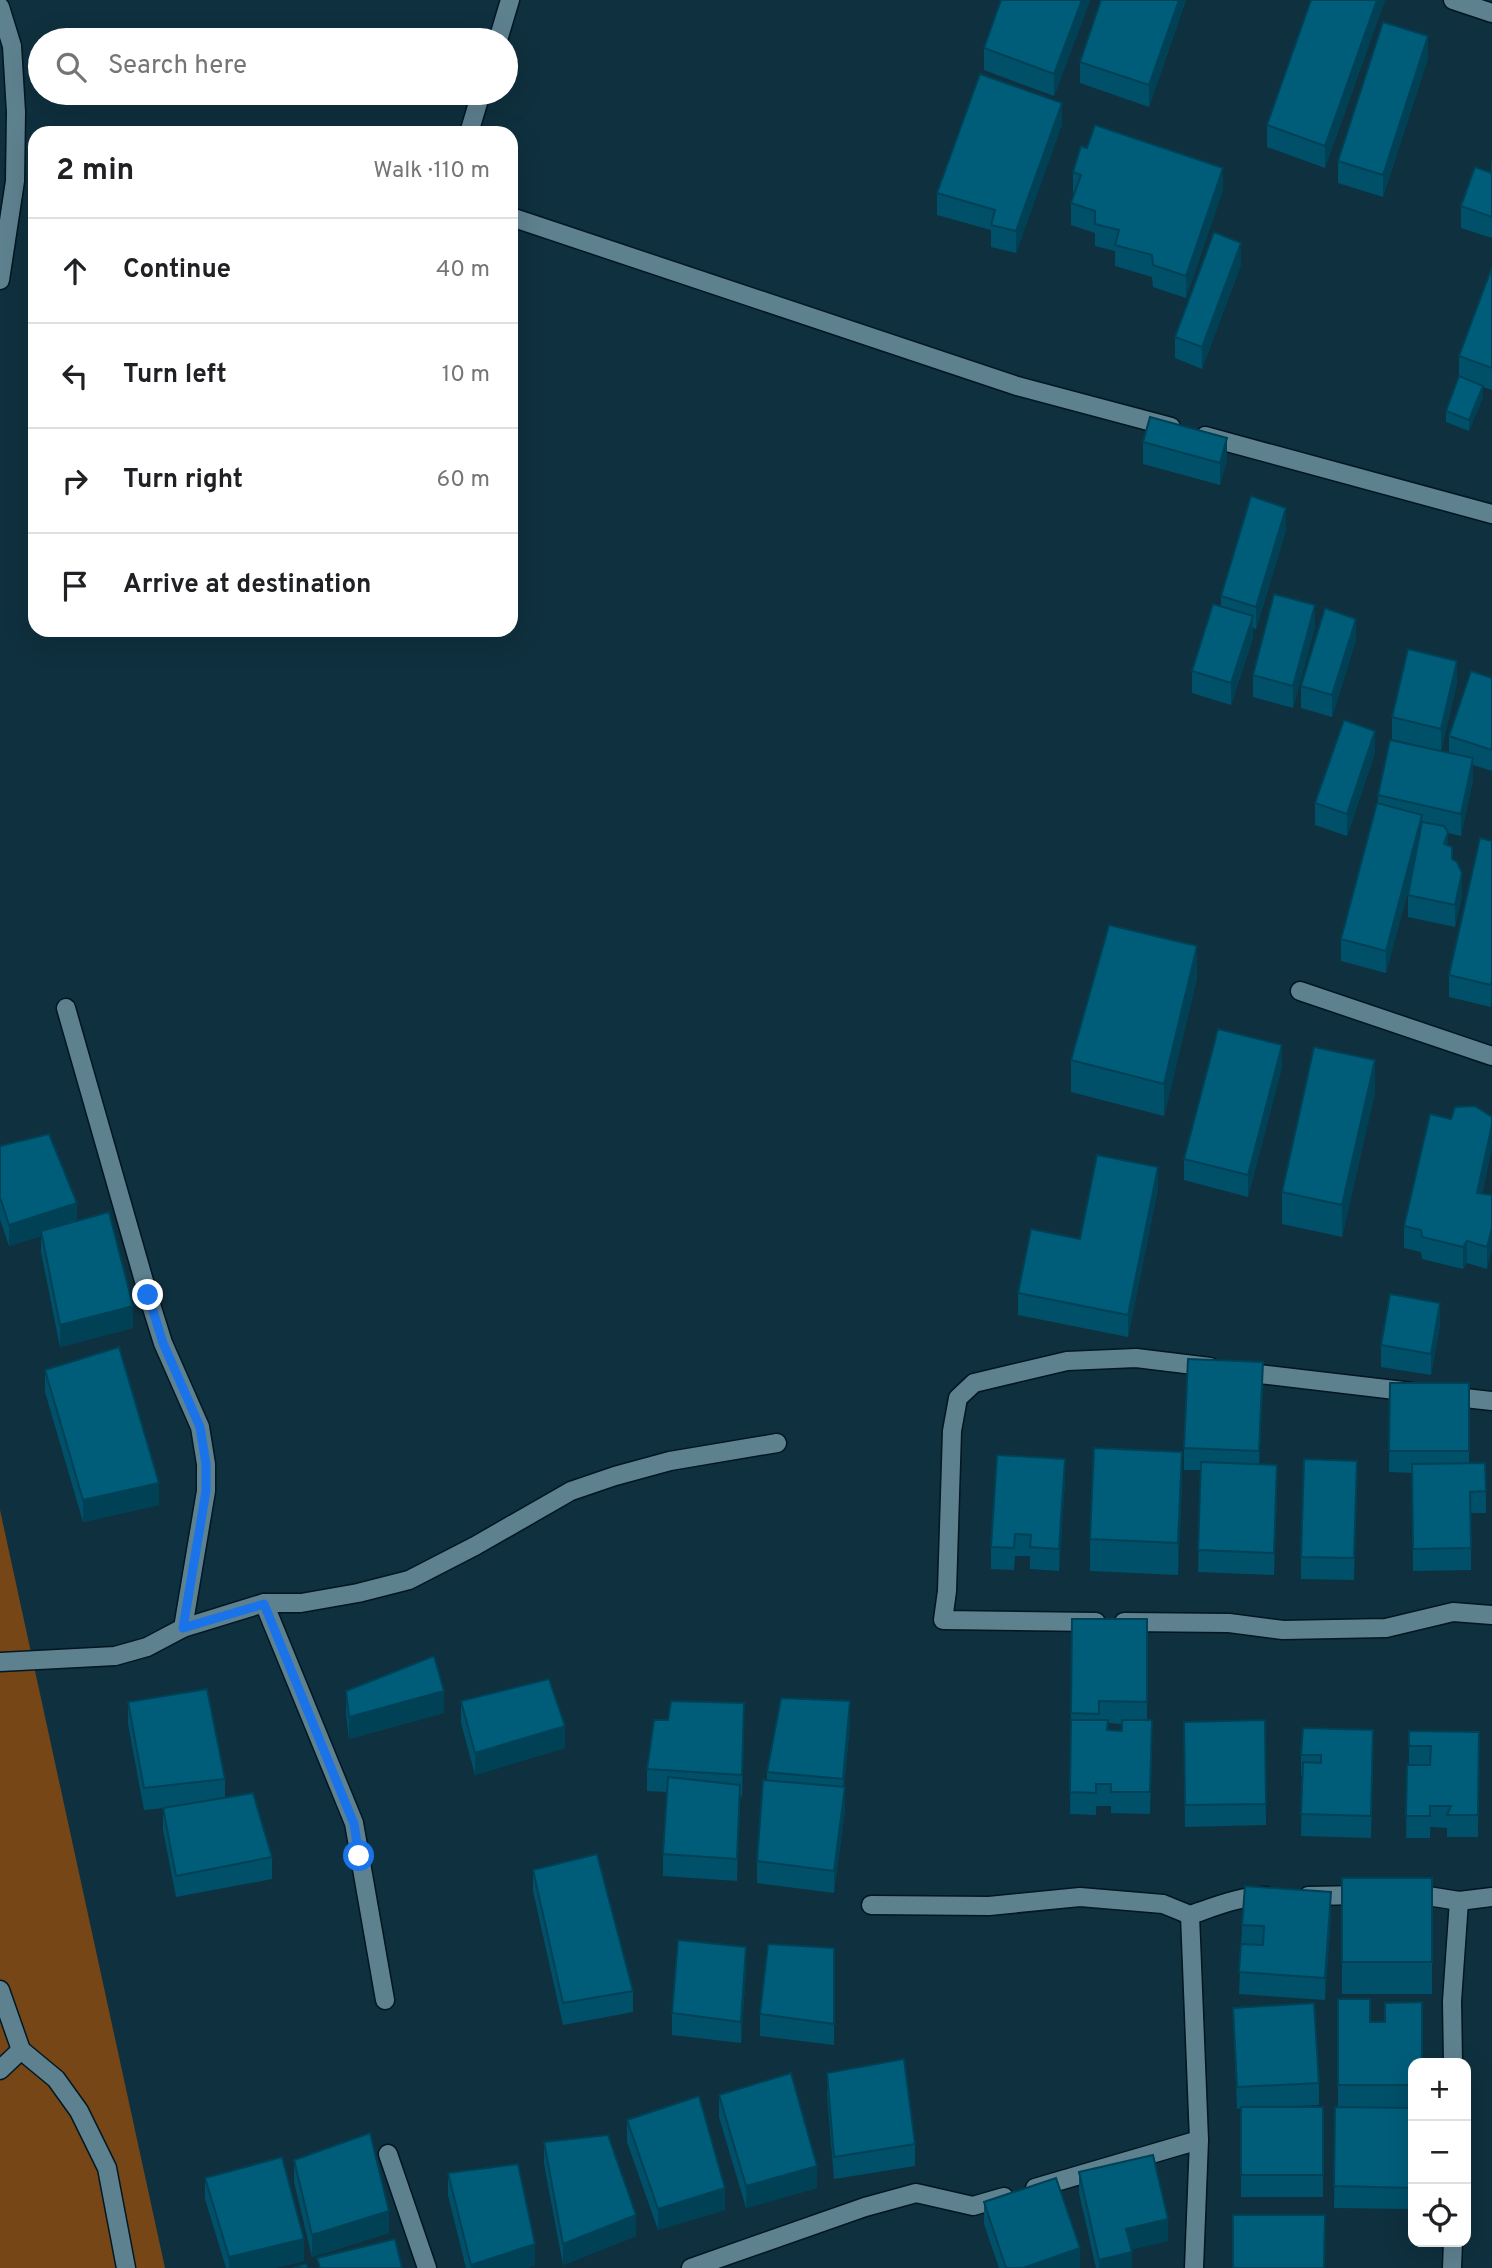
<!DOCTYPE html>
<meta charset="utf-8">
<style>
body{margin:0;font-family:Overpass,sans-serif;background:#f2f2f2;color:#202124}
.controls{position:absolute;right:21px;bottom:21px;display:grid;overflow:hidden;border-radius:14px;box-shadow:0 7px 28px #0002}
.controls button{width:63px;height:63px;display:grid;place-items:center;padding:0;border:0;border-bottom:2px solid #e0e0e0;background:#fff;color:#202124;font:35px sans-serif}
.stop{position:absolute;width:21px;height:21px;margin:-16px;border:5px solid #1a73e8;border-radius:50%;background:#fff}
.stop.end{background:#1a73e8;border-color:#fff;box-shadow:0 2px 7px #0008}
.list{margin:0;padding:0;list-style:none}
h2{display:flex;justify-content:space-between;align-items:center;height:91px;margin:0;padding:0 28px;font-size:30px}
h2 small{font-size:23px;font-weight:400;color:#757577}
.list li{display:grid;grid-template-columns:46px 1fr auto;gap:21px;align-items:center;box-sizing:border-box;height:105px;padding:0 28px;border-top:2px solid #e0e0e0}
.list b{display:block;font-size:26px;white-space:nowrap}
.list em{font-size:23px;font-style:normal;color:#757577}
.icon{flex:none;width:38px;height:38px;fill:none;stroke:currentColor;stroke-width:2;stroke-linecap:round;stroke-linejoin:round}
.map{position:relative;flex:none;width:1492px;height:2268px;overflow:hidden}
.search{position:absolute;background:#fff;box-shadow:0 7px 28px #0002;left:28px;top:28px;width:490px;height:77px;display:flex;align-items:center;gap:18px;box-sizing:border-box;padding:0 24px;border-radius:38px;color:#757577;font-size:26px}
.panel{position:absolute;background:#fff;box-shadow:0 7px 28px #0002;left:28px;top:126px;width:490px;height:511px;border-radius:21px}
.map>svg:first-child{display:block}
.green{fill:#764617}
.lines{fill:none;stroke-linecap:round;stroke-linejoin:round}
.minor-casing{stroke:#011721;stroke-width:21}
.minor{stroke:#5e8190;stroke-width:18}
.wall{fill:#005069;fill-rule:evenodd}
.shaded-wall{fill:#004155}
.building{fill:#005d7a;stroke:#004155;stroke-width:2}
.route{stroke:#1a73e8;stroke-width:9}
</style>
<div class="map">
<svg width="1492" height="2268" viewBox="0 0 1492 2268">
<rect width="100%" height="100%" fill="#0f303e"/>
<polygon class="green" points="0,1510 165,2268 0,2268"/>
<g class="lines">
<g class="minor-casing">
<g id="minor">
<polyline points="1453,0 1492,13"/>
<polyline points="0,7 12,46 16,112 15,181 0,280"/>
<polyline points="498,40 510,0"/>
<polyline points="469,133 481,93"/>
<polyline points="511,217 1017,386 1171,427"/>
<polyline points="1205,436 1492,514"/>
<polyline points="1300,991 1492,1056"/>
<polyline points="66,1008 148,1295 163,1343 200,1427 206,1464 206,1491 183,1628"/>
<polyline points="1242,1372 1412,1392"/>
<polyline points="1447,1396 1492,1401"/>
<polyline points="264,1603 354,1823 385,2000"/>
<polyline points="1096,1622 943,1620 947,1591 952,1431 958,1398 974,1383 1067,1361 1136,1358 1210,1367"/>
<polyline points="1124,1622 1229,1623 1283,1630 1386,1628 1453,1612 1492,1615"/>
<polyline points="0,1662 115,1656 147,1647 183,1628 264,1603 301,1603 358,1593 409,1580 475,1546 571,1491 615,1476 670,1461 777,1443"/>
<polyline points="1409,1893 1459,1901 1492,1897"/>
<polyline points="1308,1896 1364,1895"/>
<path d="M 871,1905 L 989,1906 L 1080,1897 L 1163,1904 L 1190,1915 C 1214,1907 1240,1896 1266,1896"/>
<polyline points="1190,1915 1199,2140 1194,2268"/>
<polyline points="0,1990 21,2050 56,2079 79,2111 107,2168 126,2268"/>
<polyline points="1453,2063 1452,2001 1459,1901"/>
<polyline points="0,2070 21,2050"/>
<polyline points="388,2154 427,2268"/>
<polyline points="1035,2188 1199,2140"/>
<polyline points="691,2268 865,2207 916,2193 973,2206 1004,2197"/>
<polyline points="1452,2268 1453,2242"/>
</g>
</g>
<use href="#minor" class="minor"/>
</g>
<g class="wall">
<polygon points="1090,0 1054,96 984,70 984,48"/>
<polygon points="1101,0 1186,0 1149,107 1080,83 1080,62"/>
<polygon points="1385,0 1325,168 1267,147 1267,125"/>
<polygon points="1428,58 1383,197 1338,183 1338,161"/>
<polygon points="1062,124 1016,253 991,247 991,230 937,215 937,193"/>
<polygon points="1492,155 1492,238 1461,228 1461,206 1491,173"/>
<polygon points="1073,172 1223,190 1186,298 1153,287 1152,277 1115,266 1115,251 1095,246 1095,233 1071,225 1071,203 1074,194 1073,194"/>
<polygon points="1241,265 1202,369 1175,358 1175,337"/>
<polygon points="1492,267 1492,390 1483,387 1483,397 1469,431 1446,422 1446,411 1459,377 1459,356"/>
<polygon points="1143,442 1227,460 1220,485 1143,464"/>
<polygon points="1286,530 1256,629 1253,628 1253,638 1231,705 1192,693 1192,671 1221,606 1221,596"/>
<polygon points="1315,627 1293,708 1253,697 1253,675"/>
<polygon points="1356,640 1332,717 1301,708 1301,686"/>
<polygon points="1492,678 1492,771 1473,765 1473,780 1461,836 1448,833 1448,845 1462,895 1455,927 1408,917 1408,895 1410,883 1386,973 1341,961 1341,939 1378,804 1378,795 1449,753 1449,736"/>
<polygon points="1457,683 1441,751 1392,739 1392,717"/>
<polygon points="1375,753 1347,836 1315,825 1315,803"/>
<polygon points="1492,841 1491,1007 1449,997 1449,975"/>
<polygon points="1197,978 1164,1116 1071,1092 1071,1060"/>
<polygon points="1282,1067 1248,1197 1184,1180 1184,1159"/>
<polygon points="1375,1092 1342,1237 1282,1224 1282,1192"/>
<polygon points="0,1146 77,1221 133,1328 60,1347 41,1252 41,1236 9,1246 0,1219"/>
<polygon points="1492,1147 1482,1194 1492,1195 1487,1269 1467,1263 1463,1269 1422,1259 1421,1252 1404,1248 1404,1226"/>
<polygon points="1158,1189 1128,1337 1018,1315 1018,1293 1080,1239"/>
<polygon points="1440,1325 1431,1375 1381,1367 1381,1345"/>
<polygon points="45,1370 159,1505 83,1522 45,1392"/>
<polygon points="1390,1383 1469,1383 1469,1463 1486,1491 1486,1513 1471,1513 1471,1570 1413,1571 1412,1473 1389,1472"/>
<polygon points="1263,1384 1259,1464 1277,1486 1274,1575 1198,1572 1201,1470 1184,1470 1184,1448"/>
<polygon points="1065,1480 1059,1571 1030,1569 1030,1556 1015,1556 1014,1570 991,1569 991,1547"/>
<polygon points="1357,1482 1354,1580 1301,1579 1301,1557"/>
<polygon points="1182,1484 1178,1575 1090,1571 1090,1539"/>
<path d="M 1072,1619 L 1147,1619 L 1147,1720 L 1152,1742 L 1150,1814 L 1111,1813 L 1111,1806 L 1096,1806 L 1096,1815 L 1070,1814 ZM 1108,1723 L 1122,1724 L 1122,1731 L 1108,1730 Z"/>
<polygon points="346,1691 444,1713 349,1739 346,1713"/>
<polygon points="461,1701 565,1748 475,1775 461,1723"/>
<polygon points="128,1702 225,1779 225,1798 272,1857 272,1879 176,1897 163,1830 163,1808 174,1807 144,1810 128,1724"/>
<polygon points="1265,1720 1266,1825 1185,1827 1184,1722"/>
<polygon points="850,1723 844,1787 845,1809 834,1893 757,1883 757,1861 767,1781 767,1772"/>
<polygon points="744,1725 742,1797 740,1796 737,1881 663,1876 663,1854 667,1792 647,1791 647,1769"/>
<polygon points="1409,1731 1479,1732 1478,1837 1447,1837 1447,1828 1430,1827 1430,1838 1406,1838 1407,1765 1409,1765"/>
<polygon points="1373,1751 1371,1838 1301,1836 1302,1776 1301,1776 1301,1755"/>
<polygon points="533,1870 633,1991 633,2012 563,2025 533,1891"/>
<rect x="1342" y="1878" width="90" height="116"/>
<polygon points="1331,1914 1325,2000 1239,1994 1242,1925"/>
<polygon points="834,1948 834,2045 760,2036 760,2014"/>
<polygon points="746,1969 741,2043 672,2035 672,2013"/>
<polygon points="1338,1999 1370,2022 1413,2063 1413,2107 1348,2107 1413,2108 1413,2209 1334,2208 1335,2107 1338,2107"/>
<polygon points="1233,2008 1319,2083 1319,2105 1270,2107 1323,2107 1323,2197 1241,2197 1241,2108 1237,2109"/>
<polygon points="827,2073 915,2144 915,2166 834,2179 827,2095"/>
<polygon points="719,2095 817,2188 746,2208 719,2117"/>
<polygon points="627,2120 725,2210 658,2230 627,2142"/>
<polygon points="544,2142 636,2236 563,2265 544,2164"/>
<polygon points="294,2160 389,2233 312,2257 294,2182"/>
<polygon points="1079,2172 1168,2241 1131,2249 1132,2268 1096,2268 1079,2193"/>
<polygon points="448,2173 535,2265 527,2268 466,2268 448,2195"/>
<polygon points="205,2178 304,2261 274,2268 226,2268 205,2199"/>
<polygon points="984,2202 1080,2268 999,2268 984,2224"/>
</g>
<g class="shaded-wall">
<polygon points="1082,0 1090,0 1054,96 1054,74"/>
<polygon points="1179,0 1186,0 1149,107 1149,85"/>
<polygon points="1377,0 1385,0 1325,168 1325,146"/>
<polygon points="1428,36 1428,58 1383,197 1383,175"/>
<polygon points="1062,103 1062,124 1016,253 1016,231"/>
<polygon points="1223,168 1223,190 1186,298 1186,276"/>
<polygon points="1241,243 1241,265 1202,369 1202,347"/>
<polygon points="1483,386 1483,397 1469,431 1469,420"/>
<polygon points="1227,438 1227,460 1220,485 1220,463"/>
<polygon points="1286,508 1286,530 1256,629 1256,607"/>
<polygon points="1315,605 1315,627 1293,708 1293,686"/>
<polygon points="1253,616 1253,638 1231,705 1231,683"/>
<polygon points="1356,619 1356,640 1332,717 1332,695"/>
<polygon points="1457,661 1457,683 1441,751 1441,729"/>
<polygon points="1375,731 1375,753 1347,836 1347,814"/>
<polygon points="1473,758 1473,780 1461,836 1461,814"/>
<polygon points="1422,815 1422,837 1386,973 1386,951"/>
<polygon points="1448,832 1448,854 1444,844"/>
<polygon points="1462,873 1462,895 1455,927 1455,905"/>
<polygon points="1197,946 1197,978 1164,1116 1164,1084"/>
<polygon points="1492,980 1492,1002 1491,1007 1491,985"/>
<polygon points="1282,1045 1282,1067 1248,1197 1248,1175"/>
<polygon points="1375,1060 1375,1092 1342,1237 1342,1205"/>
<polygon points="1492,1125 1492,1147 1477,1215 1477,1193"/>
<polygon points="1158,1167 1158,1189 1128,1337 1128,1315"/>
<polygon points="77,1203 77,1225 41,1231 41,1236 9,1246 9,1225"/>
<polygon points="1492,1228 1492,1250 1487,1269 1487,1247"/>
<polygon points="1467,1241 1467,1263 1463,1269 1463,1247"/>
<polygon points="1440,1303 1440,1325 1431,1375 1431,1354"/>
<polygon points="133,1306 133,1328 60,1347 60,1325"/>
<polygon points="1263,1362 1263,1384 1259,1473 1259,1451"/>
<polygon points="1182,1452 1182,1484 1178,1575 1178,1543"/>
<polygon points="1065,1459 1065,1480 1059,1571 1059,1549"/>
<polygon points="1277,1465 1277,1486 1274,1575 1274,1553"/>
<polygon points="159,1483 159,1505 83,1522 83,1500"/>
<polygon points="444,1691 444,1713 349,1739 349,1717"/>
<polygon points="850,1701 850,1723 843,1801 843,1779"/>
<polygon points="744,1703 744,1725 742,1797 742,1775"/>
<polygon points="565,1726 565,1748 475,1775 475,1753"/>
<polygon points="740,1785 740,1807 737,1881 737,1859"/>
<polygon points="845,1787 845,1809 834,1893 834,1871"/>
<polygon points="1331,1892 1331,1914 1325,2000 1325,1978"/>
<polygon points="746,1947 746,1969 741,2043 741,2022"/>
<polygon points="817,2166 817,2188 746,2208 746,2186"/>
<polygon points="725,2188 725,2210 658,2230 658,2209"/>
<polygon points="389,2211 389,2233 312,2257 312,2235"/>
<polygon points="636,2215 636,2236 563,2265 563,2244"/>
<polygon points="1168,2219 1168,2241 1126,2251 1126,2229"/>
<polygon points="304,2239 304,2261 274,2268 229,2268 229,2257"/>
<polygon points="535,2244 535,2265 527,2268 471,2268 471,2265"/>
<polygon points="1080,2248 1080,2268 1023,2268"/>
<polygon points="1132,2252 1132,2268 1099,2268 1099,2260"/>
</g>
<g class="building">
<polygon points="1001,0 1082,0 1054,74 984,48"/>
<polygon points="1101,0 1179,0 1149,85 1080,62"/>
<polygon points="1311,0 1377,0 1325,146 1267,125"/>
<polygon points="1383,22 1428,36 1383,175 1338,161"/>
<polygon points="980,74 1062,103 1016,231 991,225 995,210 937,193"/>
<polygon points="1095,125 1223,168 1186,276 1153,265 1152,255 1115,245 1119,230 1095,224 1095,211 1071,203 1081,175 1073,172 1081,146 1087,148"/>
<polygon points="1475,167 1492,173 1492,217 1461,206"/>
<polygon points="1214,232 1241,243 1202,347 1175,337"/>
<polygon points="1492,267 1492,368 1459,356"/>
<polygon points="1459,376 1483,386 1469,420 1446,411"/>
<polygon points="1150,417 1227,438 1220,463 1143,442"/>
<polygon points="1251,496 1286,508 1256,607 1221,596"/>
<polygon points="1274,594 1315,605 1293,686 1253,675"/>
<polygon points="1213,604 1253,616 1231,683 1192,671"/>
<polygon points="1325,608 1356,619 1332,695 1301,686"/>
<polygon points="1408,649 1457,661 1441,729 1392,717"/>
<polygon points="1471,671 1492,678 1492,750 1449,736"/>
<polygon points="1344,720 1375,731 1347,814 1315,803"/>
<polygon points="1390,740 1473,758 1461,814 1378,795"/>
<polygon points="1377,803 1422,815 1386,951 1341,939"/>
<polygon points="1422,822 1444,826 1448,832 1444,844 1452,847 1452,859 1457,862 1462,873 1455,905 1408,895"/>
<polygon points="1480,838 1492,841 1492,980 1491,985 1449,975"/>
<polygon points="1109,925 1197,946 1164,1084 1071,1060"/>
<polygon points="1218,1029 1282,1045 1248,1175 1184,1159"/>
<polygon points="1314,1047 1375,1060 1342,1205 1282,1192"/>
<polygon points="1475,1106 1492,1117 1492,1125 1477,1193 1492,1195 1492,1228 1487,1247 1467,1241 1463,1247 1422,1237 1421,1230 1404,1226 1430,1114 1451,1119 1455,1107"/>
<polygon points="49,1134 77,1203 9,1225 0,1197 0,1146"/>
<polygon points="1097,1155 1158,1167 1128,1315 1018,1293 1031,1229 1080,1239"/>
<polygon points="109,1212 133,1306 60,1325 41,1231"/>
<polygon points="1390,1294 1440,1303 1431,1354 1381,1345"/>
<polygon points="119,1347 159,1483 83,1500 45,1370"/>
<polygon points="1188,1359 1263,1362 1259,1451 1184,1448"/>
<polygon points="1390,1383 1469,1383 1469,1451 1389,1451"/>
<polygon points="1094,1448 1182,1452 1178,1543 1090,1539"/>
<polygon points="997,1455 1065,1459 1059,1549 1030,1547 1031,1535 1015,1534 1014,1548 991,1547"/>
<polygon points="1304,1459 1357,1461 1354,1558 1301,1557"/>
<polygon points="1201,1462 1277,1465 1274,1553 1198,1550"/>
<polygon points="1485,1463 1486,1491 1470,1492 1471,1548 1413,1549 1412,1464"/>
<polygon points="1072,1619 1147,1619 1147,1702 1099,1701 1099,1714 1071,1713"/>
<polygon points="434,1656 444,1691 349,1717 346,1691"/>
<polygon points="549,1679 565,1726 475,1753 461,1701"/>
<polygon points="207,1689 225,1779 144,1788 128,1702"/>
<polygon points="781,1698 850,1701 843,1779 767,1772"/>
<polygon points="671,1701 744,1703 742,1775 647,1769 654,1720 668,1720"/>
<polygon points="1071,1720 1108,1720 1107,1730 1122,1731 1122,1720 1152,1720 1150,1792 1111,1792 1111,1784 1096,1784 1096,1793 1070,1792"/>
<polygon points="1265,1720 1266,1804 1185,1805 1184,1722"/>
<polygon points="1303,1728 1373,1730 1371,1816 1301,1814 1303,1762 1321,1763 1321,1755 1301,1755"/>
<polygon points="1409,1731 1479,1732 1478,1815 1447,1815 1451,1806 1430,1806 1430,1816 1406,1816 1407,1765 1430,1765 1431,1746 1409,1746"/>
<polygon points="668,1777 740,1785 737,1859 663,1854"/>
<polygon points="763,1780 845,1787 834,1871 757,1861"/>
<polygon points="253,1793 272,1857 176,1876 163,1808"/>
<polygon points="597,1854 633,1991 563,2003 533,1870"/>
<rect x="1342" y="1878" width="90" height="84"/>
<polygon points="1245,1886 1331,1892 1325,1978 1239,1972 1241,1944 1263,1945 1264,1926 1242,1925"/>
<polygon points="678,1940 746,1947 741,2022 672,2013"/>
<polygon points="768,1944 834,1948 834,2024 760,2014"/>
<polygon points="1338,1999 1370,1999 1370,2022 1385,2022 1385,2003 1422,2002 1422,2063 1413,2063 1413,2085 1338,2085"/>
<polygon points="1314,2003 1319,2083 1237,2087 1233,2008"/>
<polygon points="904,2059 915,2144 834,2157 827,2073"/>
<polygon points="791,2073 817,2166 746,2186 719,2095"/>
<polygon points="699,2096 725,2188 658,2209 627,2120"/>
<rect x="1241" y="2107" width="82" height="68"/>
<polygon points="1335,2107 1413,2108 1413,2188 1334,2186"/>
<polygon points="370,2133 389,2211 312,2235 294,2160"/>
<polygon points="608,2135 636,2215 563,2244 544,2142"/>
<polygon points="1153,2155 1168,2219 1126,2229 1132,2252 1099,2260 1079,2172"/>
<polygon points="282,2157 304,2239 229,2257 205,2178"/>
<polygon points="518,2164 535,2244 471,2265 448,2173"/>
<polygon points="1056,2178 1080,2248 1023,2268 1006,2268 984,2202"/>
<polygon points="1233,2215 1325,2215 1324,2268 1233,2268"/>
<polygon points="395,2239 402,2268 320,2268 317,2258"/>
<polygon points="306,2264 308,2268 293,2268"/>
</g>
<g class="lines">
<polyline class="route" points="148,1295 163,1343 200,1427 206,1464 206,1491 183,1628 264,1604 354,1824 359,1856"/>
</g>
</svg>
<div class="controls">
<button>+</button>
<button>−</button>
<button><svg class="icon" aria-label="locate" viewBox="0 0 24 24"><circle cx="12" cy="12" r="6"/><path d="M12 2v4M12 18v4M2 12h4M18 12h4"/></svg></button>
</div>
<div class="stop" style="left:359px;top:1856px"></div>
<div class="stop end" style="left:148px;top:1295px"></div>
<div class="search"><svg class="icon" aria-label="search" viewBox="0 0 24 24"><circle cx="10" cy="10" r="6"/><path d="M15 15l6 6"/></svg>Search here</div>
<section class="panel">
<h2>2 min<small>Walk · 110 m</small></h2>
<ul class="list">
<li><svg class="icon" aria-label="ahead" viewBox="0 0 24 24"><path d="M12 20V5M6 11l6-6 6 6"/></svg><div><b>Continue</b></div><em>40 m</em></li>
<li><svg class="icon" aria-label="left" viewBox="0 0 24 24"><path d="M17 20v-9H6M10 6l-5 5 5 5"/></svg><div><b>Turn left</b></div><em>10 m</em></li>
<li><svg class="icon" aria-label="right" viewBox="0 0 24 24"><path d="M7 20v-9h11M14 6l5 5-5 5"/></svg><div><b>Turn right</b></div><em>60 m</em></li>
<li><svg class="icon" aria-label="arrive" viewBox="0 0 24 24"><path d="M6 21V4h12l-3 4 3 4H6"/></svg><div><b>Arrive at destination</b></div></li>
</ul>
</section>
</div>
